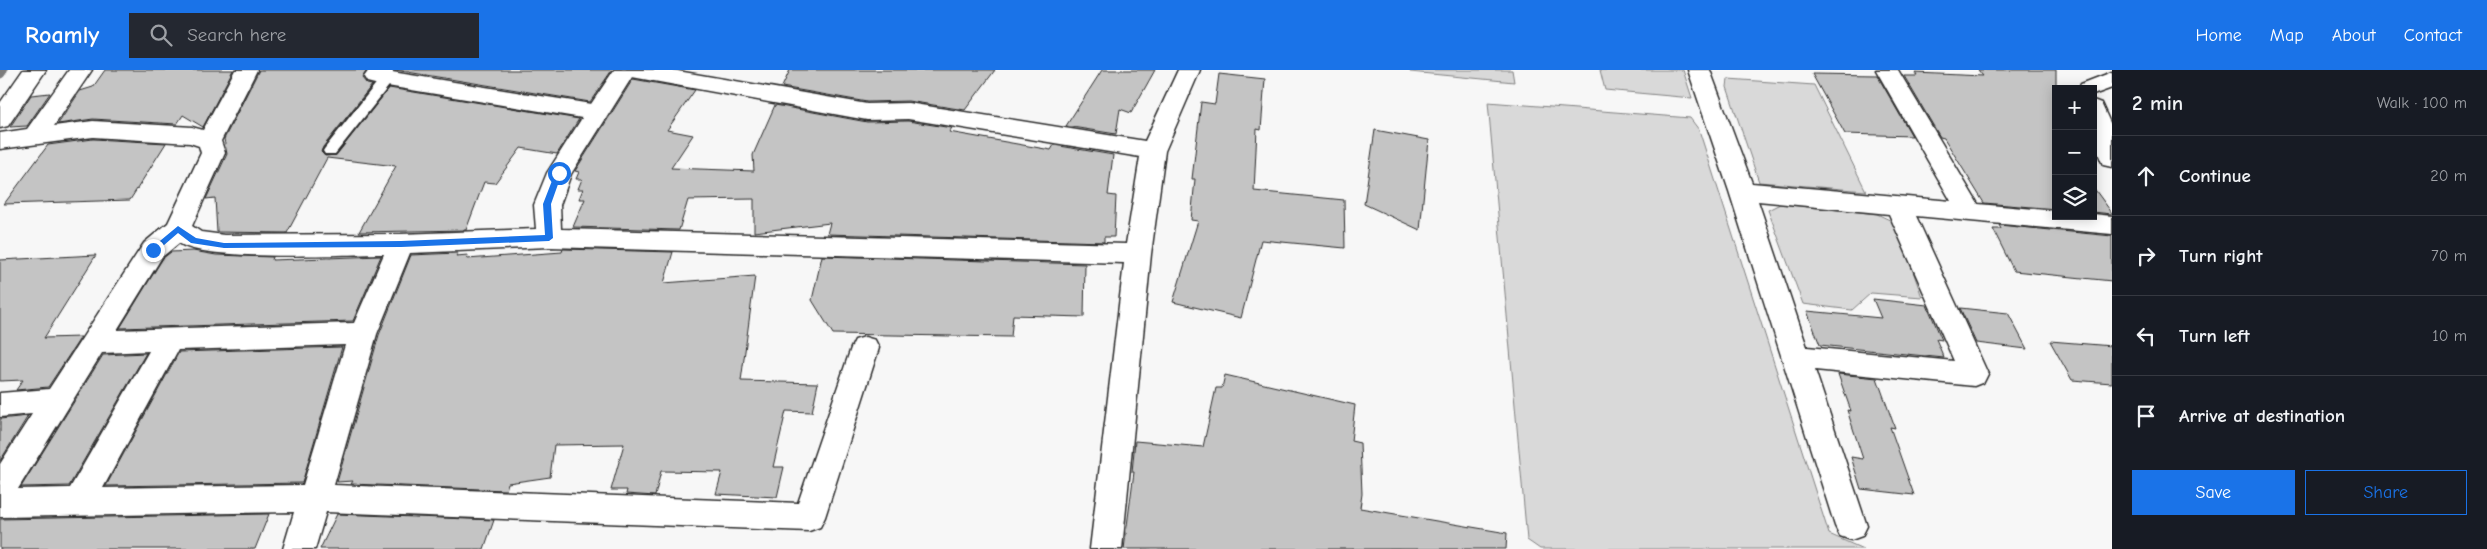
<!DOCTYPE html>
<meta charset="utf-8">
<style>
body{margin:0;font-family:"Comic Neue",sans-serif;background:#242831;color:#f1f3f6}
.controls{position:absolute;right:15px;top:15px;display:grid;overflow:hidden;border-radius:0px;box-shadow:0 2px 12px #0003}
.controls button{width:45px;height:45px;display:grid;place-items:center;padding:0;border:0;border-bottom:1px solid #363941;background:#171b24;color:#f1f3f6;font:25px sans-serif}
.stop{position:absolute;width:15px;height:15px;margin:-11px;border:4px solid #1a73e8;border-radius:50%;background:#fff}
.stop.end{background:#1a73e8;border-color:#fff;box-shadow:0 1px 5px #0008}
.list{margin:0;padding:0;list-style:none}
h2{display:flex;justify-content:space-between;align-items:center;height:65px;margin:0;padding:0 20px;font-size:21px}
h2 small{font-size:16px;font-weight:400;color:#9ea1a6}
.list li{display:grid;grid-template-columns:32px 1fr auto;gap:15px;align-items:center;box-sizing:border-box;height:80px;padding:0 20px;border-top:1px solid #363941}
.list b{display:block;font-size:19px;white-space:nowrap}
.list em{font-size:16px;font-style:normal;color:#9ea1a6}
.actions{display:flex;gap:10px;padding:15px 20px}
.actions a{flex:1;padding:11px 0;border:1px solid #1a73e8;border-radius:0px;text-align:center;font-size:18px;color:#1a73e8}
.actions .main{background:#1a73e8;color:#fff}
.icon{flex:none;width:28px;height:28px;fill:none;stroke:currentColor;stroke-width:2;stroke-linecap:round;stroke-linejoin:round}
.map{position:relative;flex:none;width:2112px;height:479px;overflow:hidden}
header{display:flex;align-items:center;gap:30px;box-sizing:border-box;height:70px;padding:0 25px;background:#1a73e8;color:#fff}
header strong{font-size:24px}
nav{display:flex;gap:28px;margin-inline-start:auto;font-size:18px}
.search{width:350px;height:45px;background:#242831;display:flex;align-items:center;gap:12px;box-sizing:border-box;padding:0 18px;border-radius:0px;color:#9ea1a6;font-size:19px}
main{display:flex}
aside{flex:1;background:#171b24}
.map>svg:first-child{display:block}
.green{fill:#d9d9d9;stroke:#828282}
.lines{fill:none;stroke-linecap:round;stroke-linejoin:round}
.stream{stroke:#7b7b7b;stroke-width:11}
.building{fill:#c4c4c4;stroke:#2b2b2b}
.lane-casing{stroke:#2b2b2b;stroke-width:4}
.street-casing{stroke:#2b2b2b;stroke-width:3}
.lane{fill:#fff;fill-rule:evenodd}
.street{fill:#fff;fill-rule:evenodd}
.route{fill:#1a73e8}
</style>
<header>
<strong>Roamly</strong>
<div class="search"><svg class="icon" aria-label="search" viewBox="0 0 24 24"><circle cx="10" cy="10" r="6"/><path d="M15 15l6 6"/></svg>Search here</div>
<nav><a>Home</a><a>Map</a><a>About</a><a>Contact</a></nav>
</header>
<main>
<div class="map">
<svg width="2112" height="479" viewBox="0 0 2112 479">
<rect width="100%" height="100%" fill="#f7f7f7"/>
<filter id="ink" filterUnits="userSpaceOnUse"><feTurbulence type="fractalNoise" baseFrequency=".02" numOctaves="2"/><feDisplacementMap in="SourceGraphic" scale="10" xChannelSelector="R" yChannelSelector="G"/><feConvolveMatrix kernelMatrix="1 2 1 2 8 2 1 2 1" color-interpolation-filters="sRGB"/></filter>
<g filter="url(#ink)">
<g class="green">
<polygon points="1410,0 1512,0 1514,12 1410,2"/>
<polygon points="1600,0 1683,0 1692,28 1605,20"/>
<polygon points="1728,9 1814,15 1866,121 1759,112 1727,17"/>
<polygon points="1488,32 1690,48 1699,60 1829,464 1863,479 1540,479 1527,470"/>
<polygon points="1780,134 1877,144 1896,153 1922,227 1871,223 1852,240 1803,234 1768,140"/>
</g>
<g class="lines">
<polyline class="stream" points="0,3 2,0"/>
</g>
<g class="building">
<polygon points="105,0 233,0 203,57 183,45 177,54 93,49 58,54 80,21 93,17"/>
<polygon points="259,0 367,0 362,8 367,14 372,15 323,77 321,82 325,86 336,85 389,18 579,49 557,84 521,78 495,113 484,112 466,160 359,162 396,96 327,88 287,163 217,162 215,128 206,129 227,84 224,69"/>
<polygon points="395,0 612,0 590,32"/>
<polygon points="790,0 995,0 965,40 908,31 867,32 782,17"/>
<polygon points="1102,0 1155,0 1131,43 1120,39 1116,64 1066,56"/>
<polygon points="1978,0 2056,0 2056,139 1984,133 1944,68 1940,67 1904,6 1917,6 1915,3 1983,6"/>
<polygon points="1219,4 1265,9 1261,60 1257,59 1254,121 1344,130 1345,178 1261,170 1241,248 1173,232 1198,151 1191,150 1195,109 1192,109 1201,32 1215,34"/>
<polygon points="1812,4 1877,5 1912,66 1845,64"/>
<polygon points="633,9 695,20 667,60 693,65 671,98 754,101 753,85 775,35 867,52 908,51 952,58 949,62 1051,80 1054,75 1113,85 1108,125 1116,126 1114,167 1104,167 1104,172 827,164 830,153 754,162 754,129 688,130 679,160 573,157 585,129 579,129 583,119 578,119 582,109 576,109 579,102 575,101"/>
<polygon points="50,23 27,56 10,57 31,25"/>
<polygon points="1375,60 1429,70 1420,160 1364,134"/>
<polygon points="93,69 166,73 130,130 4,134 48,75"/>
<polygon points="2093,117 2112,143 2112,144 2093,142"/>
<polygon points="1999,155 2112,166 2112,211 2014,201 1993,159 2001,159"/>
<polygon points="563,179 673,182 664,213 755,206 741,311 818,313 812,342 786,341 773,397 784,397 777,427 716,424 722,402 661,401 655,426 626,424 627,420 611,420 624,374 554,375 550,407 508,413 506,420 351,414 353,411 337,412 379,265 411,185 458,183 456,186 468,185 467,189 562,182"/>
<polygon points="193,181 216,185 273,187 272,190 381,186 353,251 120,258 163,188 171,182"/>
<polygon points="96,185 44,268 81,267 48,317 16,320 23,310 0,311 0,190"/>
<polygon points="822,186 1085,194 1084,247 1013,245 1011,267 833,264 812,230"/>
<polygon points="1873,229 1927,235 1942,270 1936,269 1944,288 1820,275 1807,241 1881,248"/>
<polygon points="1960,238 2008,243 2027,279 1976,273"/>
<polygon points="2050,271 2112,276 2112,313 2072,310"/>
<polygon points="342,277 302,413 106,416 179,282"/>
<polygon points="146,283 69,416 21,417 103,285"/>
<polygon points="1838,304 1877,308 1895,358 1890,357 1914,425 1861,419 1851,387 1863,389 1847,340 1851,341"/>
<polygon points="1225,305 1355,335 1351,371 1360,373 1362,424 1360,438 1507,463 1506,479 1124,479 1134,402 1132,402 1135,371 1203,377 1216,318 1222,318"/>
<polygon points="28,346 0,391 0,349"/>
<polygon points="269,444 255,479 0,479 0,449"/>
<polygon points="337,444 494,450 484,479 320,479"/>
</g>
<g class="lines">
<g class="lane-casing">
<polygon id="lane" points="387,5 394,9 392,12 335,84 325,84 323,81 325,78 382,6"/>
</g>
<g class="street-casing">
<g id="street">
<polygon points="23,0 46,0 8,56 0,58 0,33"/>
<path d="M 69,0 L 92,0 L 54,56 L 93,51 L 192,57 L 203,60 L 235,0 L 257,0 L 221,71 L 225,83 L 192,156 L 201,162 L 224,165 L 401,164 L 536,159 L 534,135 L 547,103 L 582,48 L 375,14 L 367,12 L 364,7 L 369,0 L 393,0 L 392,2 L 591,34 L 614,0 L 672,0 L 867,34 L 908,33 L 1145,71 L 1178,0 L 1200,0 L 1165,81 L 1151,184 L 1122,479 L 1090,479 L 1124,193 L 549,177 L 410,183 L 377,264 L 334,415 L 798,433 L 851,278 L 855,270 L 865,267 L 875,270 L 879,278 L 825,447 L 820,457 L 809,461 L 326,442 L 315,479 L 283,479 L 294,442 L 0,447 L 0,394 L 32,344 L 0,347 L 0,323 L 49,319 L 144,173 L 168,153 L 201,83 L 199,76 L 190,73 L 93,67 L 0,79 L 0,63 L 27,59 ZM 632,7 L 867,50 L 908,49 L 1140,87 L 1126,174 L 561,159 L 560,135 L 571,104 ZM 179,173 C 204,192 345,184 384,184 L 354,253 L 117,260 L 162,187 ZM 345,275 L 303,415 L 103,418 L 178,280 ZM 149,281 L 70,418 L 18,419 L 102,283 Z"/>
<path d="M 1688,0 L 1710,0 L 1752,113 L 1951,131 L 1876,0 L 1898,0 L 1978,134 L 2056,141 L 2056,146 L 2093,146 L 2093,144 L 2112,146 L 2112,164 L 1916,146 L 1988,304 L 1984,312 L 1974,316 L 1815,300 L 1867,456 L 1862,466 L 1851,470 L 1840,466 L 1835,456 L 1729,121 ZM 1758,131 L 1889,144 L 1954,291 L 1807,277 Z"/>
<polygon points="2112,2 2112,18 2093,25 2093,19 2078,19 2081,14"/>
<polygon points="2093,30 2101,33 2112,57 2112,97 2103,95 2093,71"/>
</g>
</g>
<use href="#lane" class="lane"/>
<use href="#street" class="street"/>
</g>
</g>
<polygon class="route" points="559,101 562,103 551,134 553,168 549,171 401,177 224,178 191,173 178,163 156,182 149,180 178,156 196,168 224,173 401,171 545,165 543,134 555,103"/>
</svg>
<div class="controls">
<button>+</button>
<button>−</button>
<button><svg class="icon" aria-label="layers" viewBox="0 0 24 24"><path d="M12 4l9 5-9 5-9-5zM3 14l9 5 9-5"/></svg></button>
</div>
<div class="stop" style="left:559px;top:103px"></div>
<div class="stop end" style="left:153px;top:180px"></div>
</div>
<aside>
<h2>2 min<small>Walk · 100 m</small></h2>
<ul class="list">
<li><svg class="icon" aria-label="ahead" viewBox="0 0 24 24"><path d="M12 20V5M6 11l6-6 6 6"/></svg><div><b>Continue</b></div><em>20 m</em></li>
<li><svg class="icon" aria-label="right" viewBox="0 0 24 24"><path d="M7 20v-9h11M14 6l5 5-5 5"/></svg><div><b>Turn right</b></div><em>70 m</em></li>
<li><svg class="icon" aria-label="left" viewBox="0 0 24 24"><path d="M17 20v-9H6M10 6l-5 5 5 5"/></svg><div><b>Turn left</b></div><em>10 m</em></li>
<li><svg class="icon" aria-label="arrive" viewBox="0 0 24 24"><path d="M6 21V4h12l-3 4 3 4H6"/></svg><div><b>Arrive at destination</b></div></li>
</ul>
<div class="actions"><a class="main">Save</a><a>Share</a></div>
</aside>
</main>
